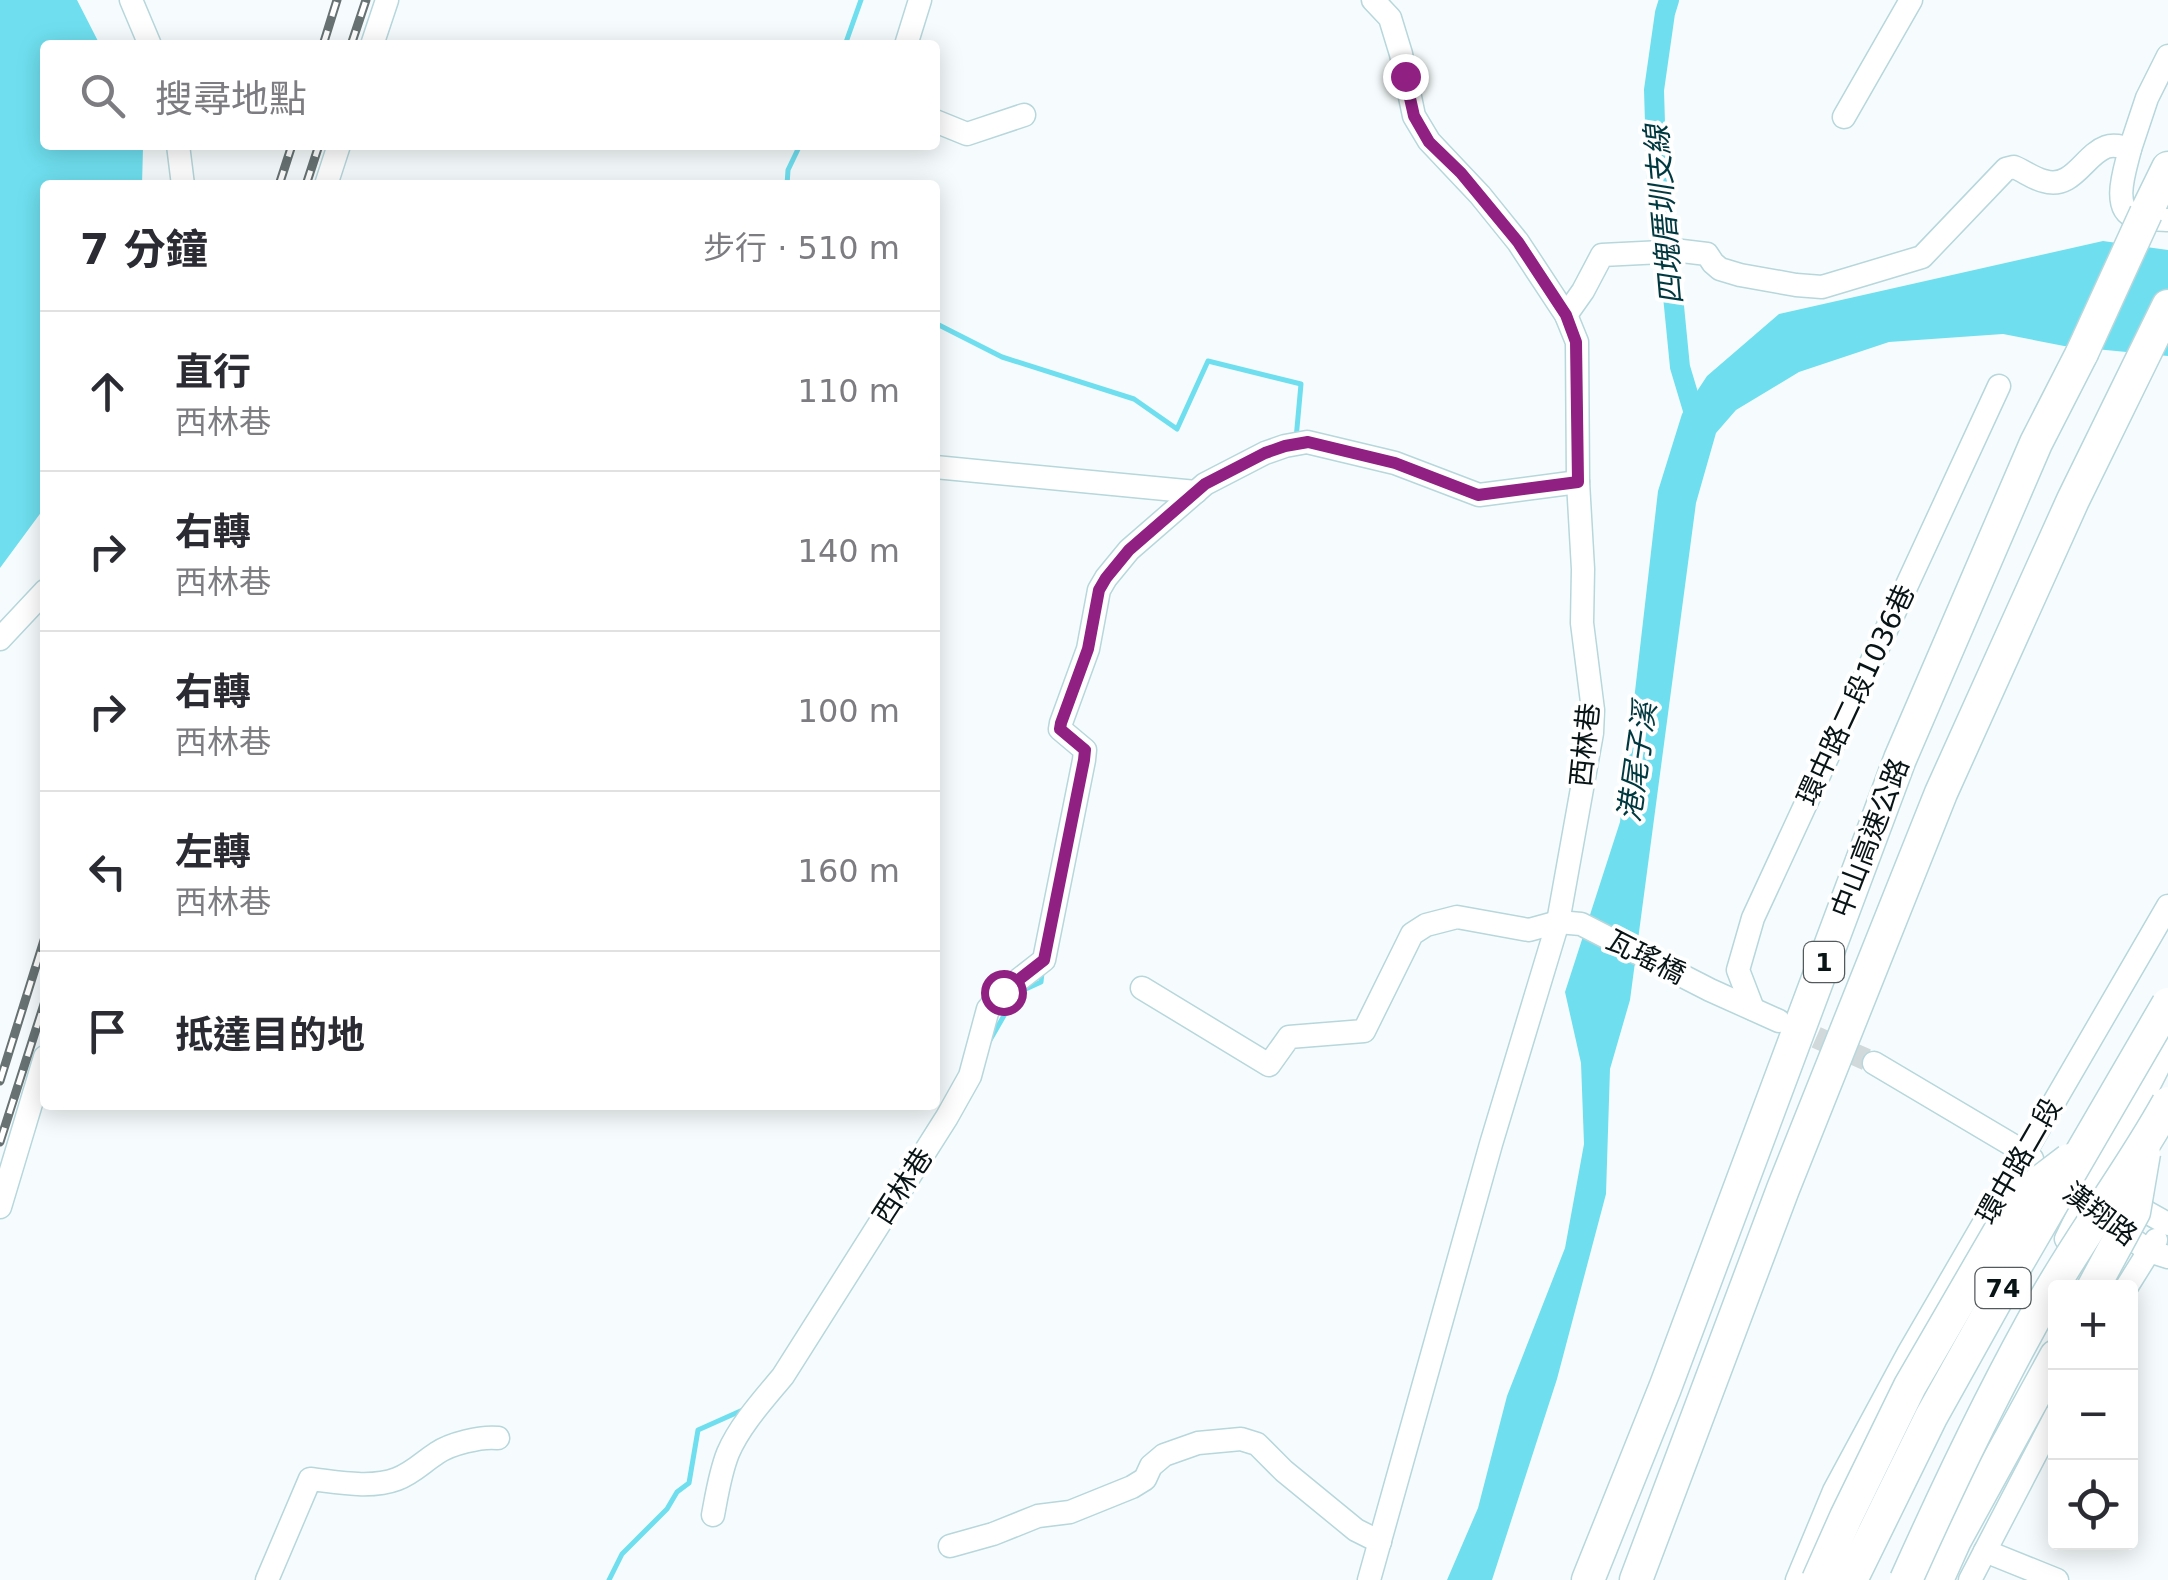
<!DOCTYPE html>
<html lang="zh-TW">
<meta charset="utf-8">
<style>
body{margin:0;font-family:"DejaVu Sans","Noto Sans TC",sans-serif;background:#f7f7f7;color:#2b2b33}
.controls{position:absolute;right:30px;bottom:30px;display:grid;overflow:hidden;border-radius:10px;box-shadow:0 5px 25px #0003}
.controls button{width:90px;height:90px;display:grid;place-items:center;padding:0;border:0;border-bottom:2px solid #e1e1e2;background:#fff;color:#2b2b33;font:50px sans-serif}
.stop{position:absolute;width:30px;height:30px;margin:-22px;border:8px solid #902182;border-radius:50%;background:#fff}
.stop.end{background:#902182;border-color:#fff;box-shadow:0 2px 10px #0008}
.list{margin:0;padding:0;list-style:none}
h2{display:flex;justify-content:space-between;align-items:center;height:130px;margin:0;padding:0 40px;font-size:42px}
h2 small{font-size:32px;font-weight:400;color:#7c7c81}
.list li{display:grid;grid-template-columns:65px 1fr auto;gap:30px;align-items:center;box-sizing:border-box;height:160px;padding:0 40px;border-top:2px solid #e1e1e2}
.list b{display:block;font-size:38px;white-space:nowrap}
.list p{margin:0;font-size:32px;white-space:nowrap;color:#7c7c81}
.list em{font-size:32px;font-style:normal;color:#7c7c81}
.icon{flex:none;width:55px;height:55px;fill:none;stroke:currentColor;stroke-width:2;stroke-linecap:round;stroke-linejoin:round}
.map{position:relative;flex:none;width:2168px;height:1580px;overflow:hidden}
.search{position:absolute;background:#fff;box-shadow:0 5px 25px #0003;left:40px;top:40px;width:900px;height:110px;display:flex;align-items:center;gap:25px;box-sizing:border-box;padding:0 35px;border-radius:10px;color:#7c7c81;font-size:38px}
.panel{position:absolute;background:#fff;box-shadow:0 5px 25px #0003;left:40px;top:180px;width:900px;height:930px;border-radius:10px}
.map>svg:first-child{display:block}
.water{fill:#6fdfef}
.lines{fill:none;stroke-linecap:round;stroke-linejoin:round}
.stream{stroke:#6fdfef;stroke-width:5}
.canal{stroke:#6fdfef;stroke-width:20}
.minor-tunnel{stroke:#d2d9da;stroke-width:22;stroke-dasharray:22 11;stroke-linecap:butt}
.minor-casing{stroke:#b7d7dc;stroke-width:25}
.highway-casing{stroke:#b7d7dc;stroke-width:35}
.minor{stroke:#fff;stroke-width:22}
.highway{stroke:#fff;stroke-width:32}
.rail-casing{stroke:#687273;stroke-width:9}
.rail{stroke:#fff;stroke-width:5;stroke-dasharray:15;stroke-linecap:butt}
.highway-bridge-casing{stroke:#b7d7dc;stroke-width:35;stroke-linecap:butt}
.highway-bridge{stroke:#fff;stroke-width:32}
.route{stroke:#902182;stroke-width:12}
.labels{text-anchor:middle;dominant-baseline:central;stroke-width:8;stroke-linejoin:round;paint-order:stroke}
.shield{fill:#fff;stroke:#525a5b;stroke-width:2.5}
.shield-label{font-size:25px;font-weight:bold;fill:#081415}
.street-label{font-size:28px;fill:#081415;stroke:#fff}
.water-label{font-size:30px;font-style:italic;fill:#00383f;stroke:#fff}
</style>
<div class="map">
<svg width="2168" height="1580" viewBox="0 0 2168 1580">
<rect width="100%" height="100%" fill="#f6fcfd"/>
<g class="water">
<polygon points="0,0 77,0 100,45 45,45 45,145 142,145 143,148 142,185 45,185 45,507 0,568"/>
<polygon points="2103,241 2168,250 2168,356 2064,346 2003,334 1889,342 1799,372 1736,410 1716,433 1696,503 1630,1000 1610,1069 1606,1194 1557,1379 1492,1580 1447,1580 1478,1508 1507,1396 1565,1248 1584,1144 1581,1063 1565,992 1620,822 1658,491 1682,414 1707,376 1779,314"/>
</g>
<g class="lines">
<g class="stream">
<polyline points="845,45 861,0"/>
<polyline points="787,185 788,170 800,145"/>
<polyline points="935,323 1002,357 1134,399 1177,429 1208,361 1301,384 1296,439"/>
<polyline points="990,1040 1017,993 1041,982 1042,973"/>
<polyline points="609,1580 622,1554 667,1509 677,1492 689,1483 698,1430 745,1409"/>
</g>
<polyline class="canal" points="1669,0 1665,13 1654,90 1657,189 1673,296 1680,367 1698,427"/>
<polyline class="minor-tunnel" points="1786,1024 1874,1063"/>
<g class="minor-casing">
<g id="minor">
<polyline points="131,0 150,45"/>
<polyline points="372,45 387,0"/>
<polyline points="906,45 920,0"/>
<polyline points="1844,117 1911,0"/>
<polyline points="935,121 967,134 1024,115"/>
<polyline points="178,145 183,185"/>
<path d="M 2130,149 C 2126,167 2110,209 2135,217 C 2144,220 2158,219 2168,220"/>
<polyline points="326,185 339,145"/>
<path d="M 1566,315 L 1583,291 L 1602,255 L 1682,251 L 1707,254 L 1713,263 L 1720,269 L 1740,275 L 1796,285 L 1822,287 L 1922,257 L 2006,169 L 2014,167 C 2024,171 2034,179 2044,181 C 2073,190 2084,155 2106,147 C 2114,144 2123,147 2130,149 L 2147,98 L 2168,56"/>
<polyline points="935,467 1196,492"/>
<polyline points="0,639 45,591"/>
<polyline points="1142,988 1269,1065 1289,1037 1364,1031 1412,934 1426,925 1457,917 1529,930 1558,922 1581,924 1710,990 1779,1021"/>
<polyline points="1753,1009 1738,970 1753,918 1999,386"/>
<polyline points="1874,1063 2024,1152 2032,1159"/>
<polyline points="2125,1200 2168,1224"/>
<polyline points="0,1207 45,1057"/>
<polyline points="2111,1224 2149,1251 2168,1257"/>
<polyline points="2066,1239 2094,1181 2140,1103 2168,1048"/>
<polyline points="2126,1288 2156,1240"/>
<path d="M 713,1515 C 717,1494 720,1473 728,1453 C 740,1425 764,1399 783,1376 L 947,1117 L 970,1076 L 988,1009 L 1003,992 L 1044,960 L 1084,760 L 1085,750 L 1060,729 L 1061,723 L 1088,649 L 1099,590 L 1106,578 L 1129,550 L 1205,484 L 1265,453 L 1285,446 L 1307,442 L 1395,463 L 1479,495 L 1578,482"/>
<polyline points="950,1546 993,1534 1038,1516 1070,1512 1132,1487 1145,1479 1151,1466 1164,1455 1198,1443 1241,1439 1257,1444 1284,1471 1356,1530 1380,1542"/>
<polyline points="1985,1551 2057,1580"/>
<path d="M 267,1580 L 310,1479 C 337,1482 371,1489 397,1479 C 413,1473 423,1462 437,1453 C 450,1444 481,1436 498,1438"/>
<polyline points="1369,1580 1491,1144 1558,922 1592,733 1593,710 1582,623 1583,569 1578,482 1577,342 1566,315 1518,242 1480,195 1429,141 1414,116 1401,54 1390,18 1373,0"/>
<polyline points="1797,1580 1834,1491 1909,1352 2168,906"/>
<polyline points="1970,1580 2056,1415"/>
</g>
</g>
<g class="highway-casing">
<g id="highway">
<polyline points="2146,213 2168,168"/>
<polyline points="1588,1580 1665,1388 1900,759 2036,443 2082,353"/>
<polyline points="1636,1580 1783,1189 1941,793 2073,500 2168,306"/>
<polyline points="1937,1580 1955,1540 2056,1356"/>
</g>
</g>
<use href="#minor" class="minor"/>
<use href="#highway" class="highway"/>
<g class="rail-casing">
<g id="rail">
<polyline points="323,45 337,0"/>
<polyline points="351,45 366,0"/>
<polyline points="279,185 292,145"/>
<polyline points="306,185 319,145"/>
<polyline points="0,1081 45,937"/>
<polyline points="0,1142 45,1001"/>
</g>
</g>
<use href="#rail" class="rail"/>
<g class="highway-bridge-casing">
<g id="highway-bridge">
<polyline points="2082,353 2146,213"/>
<polyline points="2093,1288 2134,1212 2144,1153"/>
<polyline points="1818,1580 1846,1517 1910,1386 2019,1198 2069,1160"/>
<polyline points="1851,1580 1931,1417 2004,1286 2168,1004"/>
<path d="M 1906,1580 C 1949,1484 1994,1389 2046,1298 C 2084,1231 2131,1170 2168,1103"/>
</g>
</g>
<use href="#highway-bridge" class="highway-bridge"/>
</g>
<g class="lines">
<polyline class="route" points="1003,992 1044,960 1084,760 1085,750 1060,729 1061,723 1088,649 1099,590 1106,578 1129,550 1205,484 1265,453 1285,446 1308,442 1395,463 1478,495 1578,482 1576,342 1566,315 1518,242 1461,173 1429,142 1414,116 1405,76"/>
</g>
<g class="labels">
<g class="shield">
<rect x="1804" y="942" width="40" height="40" rx="8"/>
<rect x="1975.5" y="1268" width="55" height="40" rx="8"/>
</g>
<g class="shield-label">
<text x="1824" y="962">1</text>
<text x="2003" y="1288">74</text>
</g>
<g class="street-label">
<text transform="translate(1856 695) rotate(-65)">環中路二段1036巷</text>
<text transform="translate(1585 745) rotate(-84)">西林巷</text>
<text transform="translate(1870 838) rotate(-69)">中山高速公路</text>
<text transform="translate(1646 957) rotate(27)">瓦瑤橋</text>
<text transform="translate(2019 1161) rotate(-60)">環中路二段</text>
<text transform="translate(903 1186) rotate(-57)">西林巷</text>
<text transform="translate(2100 1214) rotate(37)">漢翔路</text>
</g>
<g class="water-label">
<text transform="translate(1664 215) rotate(-95)">四塊厝圳支線</text>
<text transform="translate(1637 762) rotate(-82)">港尾子溪</text>
</g>
</g>
</svg>
<div class="controls">
<button>+</button>
<button>−</button>
<button><svg class="icon" aria-label="locate" viewBox="0 0 24 24"><circle cx="12" cy="12" r="6"/><path d="M12 2v4M12 18v4M2 12h4M18 12h4"/></svg></button>
</div>
<div class="stop" style="left:1003px;top:992px"></div>
<div class="stop end" style="left:1405px;top:76px"></div>
<div class="search"><svg class="icon" aria-label="search" viewBox="0 0 24 24"><circle cx="10" cy="10" r="6"/><path d="M15 15l6 6"/></svg>搜尋地點</div>
<section class="panel">
<h2>7 分鐘<small>步行 · 510 m</small></h2>
<ul class="list">
<li><svg class="icon" aria-label="ahead" viewBox="0 0 24 24"><path d="M12 20V5M6 11l6-6 6 6"/></svg><div><b>直行</b><p>西林巷</p></div><em>110 m</em></li>
<li><svg class="icon" aria-label="right" viewBox="0 0 24 24"><path d="M7 20v-9h11M14 6l5 5-5 5"/></svg><div><b>右轉</b><p>西林巷</p></div><em>140 m</em></li>
<li><svg class="icon" aria-label="right" viewBox="0 0 24 24"><path d="M7 20v-9h11M14 6l5 5-5 5"/></svg><div><b>右轉</b><p>西林巷</p></div><em>100 m</em></li>
<li><svg class="icon" aria-label="left" viewBox="0 0 24 24"><path d="M17 20v-9H6M10 6l-5 5 5 5"/></svg><div><b>左轉</b><p>西林巷</p></div><em>160 m</em></li>
<li><svg class="icon" aria-label="arrive" viewBox="0 0 24 24"><path d="M6 21V4h12l-3 4 3 4H6"/></svg><div><b>抵達目的地</b></div></li>
</ul>
</section>
</div>
